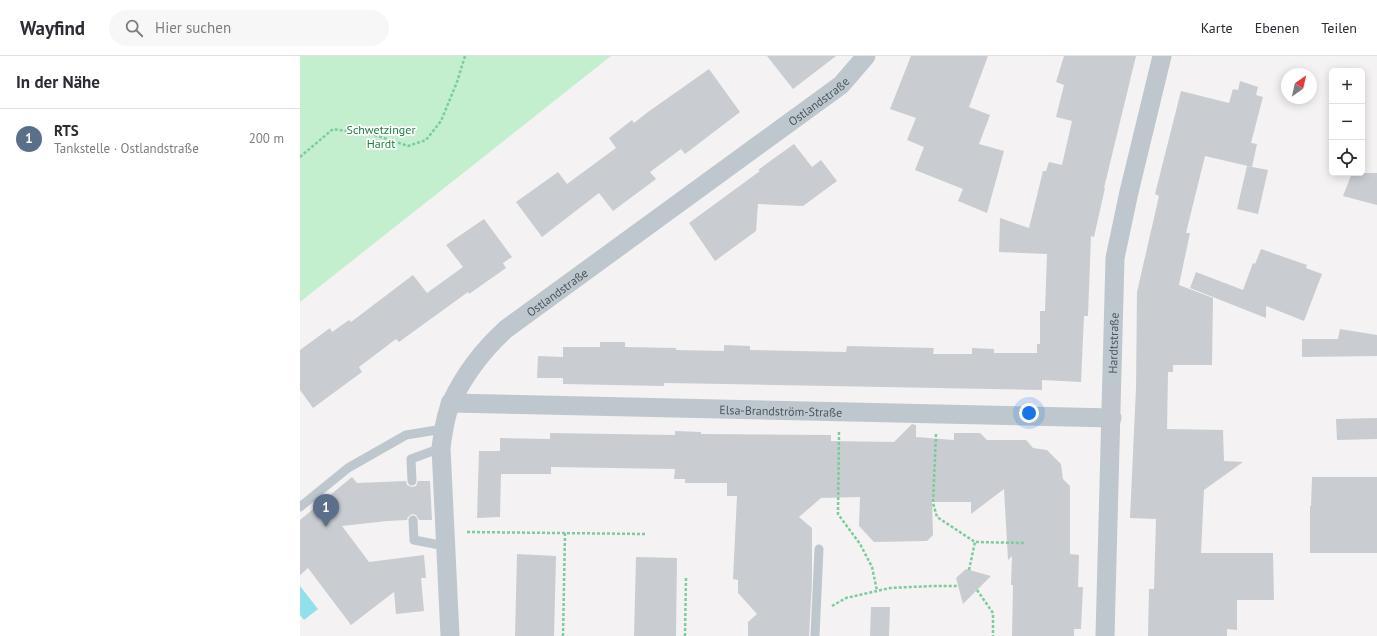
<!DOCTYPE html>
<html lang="de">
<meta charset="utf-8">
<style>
body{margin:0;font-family:"PT Sans",sans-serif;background:#f7f7f7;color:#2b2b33}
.controls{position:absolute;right:12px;top:12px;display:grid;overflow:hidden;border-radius:6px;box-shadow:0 2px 10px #0003}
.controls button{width:36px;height:36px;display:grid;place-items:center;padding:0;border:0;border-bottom:1px solid #e1e1e2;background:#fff;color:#2b2b33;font:20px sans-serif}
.compass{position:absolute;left:981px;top:12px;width:36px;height:36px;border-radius:50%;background:#fff;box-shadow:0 2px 10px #0003;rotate:34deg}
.you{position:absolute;left:729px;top:357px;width:14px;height:14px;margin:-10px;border:3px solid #fff;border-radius:50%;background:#1a73e8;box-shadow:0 0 0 6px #1a73e833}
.badge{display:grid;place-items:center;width:26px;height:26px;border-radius:50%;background:#2088df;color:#fff;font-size:13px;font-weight:700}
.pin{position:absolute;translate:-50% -33px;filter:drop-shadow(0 1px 2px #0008)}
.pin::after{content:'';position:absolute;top:21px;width:14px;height:12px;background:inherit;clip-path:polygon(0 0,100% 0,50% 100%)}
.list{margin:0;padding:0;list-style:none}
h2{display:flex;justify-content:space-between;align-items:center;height:52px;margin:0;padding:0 16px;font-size:17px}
h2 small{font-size:13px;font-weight:400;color:#7c7c81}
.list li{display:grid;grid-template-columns:26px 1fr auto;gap:12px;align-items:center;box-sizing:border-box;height:60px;padding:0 16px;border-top:1px solid #e1e1e2}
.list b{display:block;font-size:15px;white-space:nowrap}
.list p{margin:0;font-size:13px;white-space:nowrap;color:#7c7c81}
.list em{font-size:13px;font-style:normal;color:#7c7c81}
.icon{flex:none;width:22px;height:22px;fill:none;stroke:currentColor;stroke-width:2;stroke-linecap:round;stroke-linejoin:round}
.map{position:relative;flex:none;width:1077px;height:580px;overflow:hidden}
header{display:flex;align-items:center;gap:24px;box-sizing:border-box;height:56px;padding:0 20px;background:#fff;border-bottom:1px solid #e1e1e2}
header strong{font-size:19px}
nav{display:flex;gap:22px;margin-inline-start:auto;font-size:14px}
.search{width:280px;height:36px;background:#f7f7f7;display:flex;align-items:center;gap:10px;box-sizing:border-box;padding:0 14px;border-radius:22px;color:#7c7c81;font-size:15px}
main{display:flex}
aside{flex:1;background:#fff}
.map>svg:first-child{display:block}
.green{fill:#c3efcf}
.water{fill:#92e1ea}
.building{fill:#c9cdd1}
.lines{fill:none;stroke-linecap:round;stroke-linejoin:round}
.path{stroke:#7ccc9c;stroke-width:2.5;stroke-dasharray:3 2;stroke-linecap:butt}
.service{stroke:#bec7cd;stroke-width:9}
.minor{stroke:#bec7cd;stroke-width:19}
.labels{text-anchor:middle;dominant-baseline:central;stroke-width:3.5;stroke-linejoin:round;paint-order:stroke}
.street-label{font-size:12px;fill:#4a575f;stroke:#fff}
.park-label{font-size:12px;fill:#1b7f42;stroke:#fff}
</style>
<header>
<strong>Wayfind</strong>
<div class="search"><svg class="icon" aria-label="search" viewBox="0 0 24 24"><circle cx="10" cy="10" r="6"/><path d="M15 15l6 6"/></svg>Hier suchen</div>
<nav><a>Karte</a><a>Ebenen</a><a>Teilen</a></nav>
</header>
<main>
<aside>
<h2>In der Nähe<small></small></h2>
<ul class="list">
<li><span class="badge" style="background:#5c6f8a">1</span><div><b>RTS</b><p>Tankstelle · Ostlandstraße</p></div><em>200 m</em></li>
</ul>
</aside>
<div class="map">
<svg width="1077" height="580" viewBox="0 0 1077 580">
<rect width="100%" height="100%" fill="#f4f2f2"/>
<polygon class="green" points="0,0 311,0 0,246"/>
<polygon class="water" points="0,530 18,553 4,564 0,559"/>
<g class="building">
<polygon points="467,0 536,0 493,33"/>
<polygon points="611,0 688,0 669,51 690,59 679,88 704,95 687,157 658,145 663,133 615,114 624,91 607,84 616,62 590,53"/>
<polygon points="764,0 836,0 804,132 805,132 794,181 791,180 788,260 784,260 781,326 742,324 742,334 425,328 364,327 364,330 263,328 263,322 237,322 238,300 263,301 263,291 300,291 300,286 325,286 325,291 376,292 376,294 424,295 424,289 450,290 450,294 546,296 547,290 634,292 633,298 672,298 672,292 694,293 694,297 737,297 737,288 740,288 740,255 745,255 747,198 699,196 700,162 729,172 743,115 746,115 749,106 762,109 772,65 756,61 764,29 756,26"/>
<polygon points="409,13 440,56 385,98 381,93 350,116 356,123 313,155 299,137 242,181 216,146 258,116 267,128 316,92 309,82 332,64 334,67 348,56"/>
<polygon points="940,25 958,31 956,39 963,41 951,87 957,88 952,111 905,100 886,177 890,177 879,229 913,242 912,309 873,309 873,316 868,316 867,373 923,374 924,405 943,406 904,434 901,497 973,497 974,544 937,544 937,574 927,573 927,580 848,580 849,533 854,533 856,463 830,462 836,332 837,236 859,140 855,138 881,35 929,47 933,33 938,34"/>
<polygon points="494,88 512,111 521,104 537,125 503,150 458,148 456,175 415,205 389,167 460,115 458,114"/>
<polygon points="947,110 968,114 958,158 937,153"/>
<polygon points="1052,117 1077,117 1077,149 1043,140"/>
<polygon points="184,163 212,201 203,207 206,212 169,238 168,236 99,286 96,283 59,311 62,316 13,352 0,334 0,294 30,272 32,276 49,264 51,266 113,219 127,237 163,211 146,189"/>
<polygon points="961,193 1007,209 1006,212 1022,218 1004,265 966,250 966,262 890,232 896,216 943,234 953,207 955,208"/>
<polygon points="1040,273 1077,279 1077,300 1002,301 1002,283 1038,283"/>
<polygon points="1077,362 1077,383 1037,384 1036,363"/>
<polygon points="612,368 616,369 616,381 654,384 654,377 680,377 687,384 726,384 733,392 747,394 761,408 763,423 770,430 770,498 779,499 778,531 783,531 781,573 774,573 774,580 712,580 713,529 711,529 712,500 708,504 704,433 671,458 671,446 632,446 633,479 627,485 574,486 559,470 560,441 521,442 499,461 512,472 512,525 509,580 448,580 448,566 457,558 438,537 438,524 433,523 437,440 427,440 427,427 385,427 385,423 374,423 375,413 251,411 251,418 201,418 200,461 177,462 179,395 200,395 200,382 250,383 250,377 375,379 375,375 401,376 401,378 531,379 531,385 594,386"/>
<polygon points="52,421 57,427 106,425 107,429 112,431 116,430 118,425 130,425 132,464 119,464 116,459 112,458 108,461 107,464 87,465 42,470 69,506 124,499 126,522 121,522 124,555 96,558 94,536 51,569 8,512 0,519 0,464"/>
<polygon points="1012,421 1077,421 1077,497 1010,497 1010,450 1011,450"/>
<polygon points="217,498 256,500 254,580 215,580"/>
<polygon points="336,501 377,502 376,580 334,580"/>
<polygon points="666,513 691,520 663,548 656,522"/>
<polygon points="571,551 590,551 589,580 570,580"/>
</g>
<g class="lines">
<g class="path">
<polyline points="0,101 33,73 75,79 108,90 126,84 141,65 157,26 165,0"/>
<polyline points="539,376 538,458 560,488 572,511 577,535"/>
<polyline points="636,378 633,447 637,461 675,486 724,487"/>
<polyline points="167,476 346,478"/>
<polyline points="669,514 675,486"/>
<polyline points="677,534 693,557 693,580"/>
<polyline points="532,550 546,542 590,532 632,530 658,530"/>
<polyline points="263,580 265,477"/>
<polyline points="385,580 386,520"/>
</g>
<g class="service">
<polyline points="112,425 111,403 141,392"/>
<polyline points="0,451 48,412 106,379 143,373"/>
<polyline points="113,464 114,484 145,490"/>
<polyline points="515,580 519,493"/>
</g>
<g class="minor">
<path id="s1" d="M 150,347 L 812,362"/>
<path id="s2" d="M 150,580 L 141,392 C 143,377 145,360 151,347 C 164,319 184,293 206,273 L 541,29 L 566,0"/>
<path id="s3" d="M 805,580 L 815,202 L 829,136 L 862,0"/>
</g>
</g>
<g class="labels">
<g class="street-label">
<text stroke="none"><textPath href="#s2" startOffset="714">Ostlandstraße</textPath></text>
<text stroke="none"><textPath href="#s2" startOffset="390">Ostlandstraße</textPath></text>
<text stroke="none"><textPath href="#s3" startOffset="293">Hardtstraße</textPath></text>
<text stroke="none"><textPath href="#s1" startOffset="331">Elsa-Brandström-Straße</textPath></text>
</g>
<g class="park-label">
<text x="81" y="73">Schwetzinger<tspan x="81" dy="14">Hardt</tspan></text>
</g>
</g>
</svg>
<div class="controls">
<button>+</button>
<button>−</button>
<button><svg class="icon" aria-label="locate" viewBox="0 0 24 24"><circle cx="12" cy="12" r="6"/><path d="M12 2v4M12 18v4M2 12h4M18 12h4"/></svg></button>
</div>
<svg class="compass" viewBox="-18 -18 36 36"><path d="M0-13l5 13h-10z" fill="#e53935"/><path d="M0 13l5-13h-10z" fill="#7c7c81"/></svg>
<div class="you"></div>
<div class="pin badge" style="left:26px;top:471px;background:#5c6f8a">1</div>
</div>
</main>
